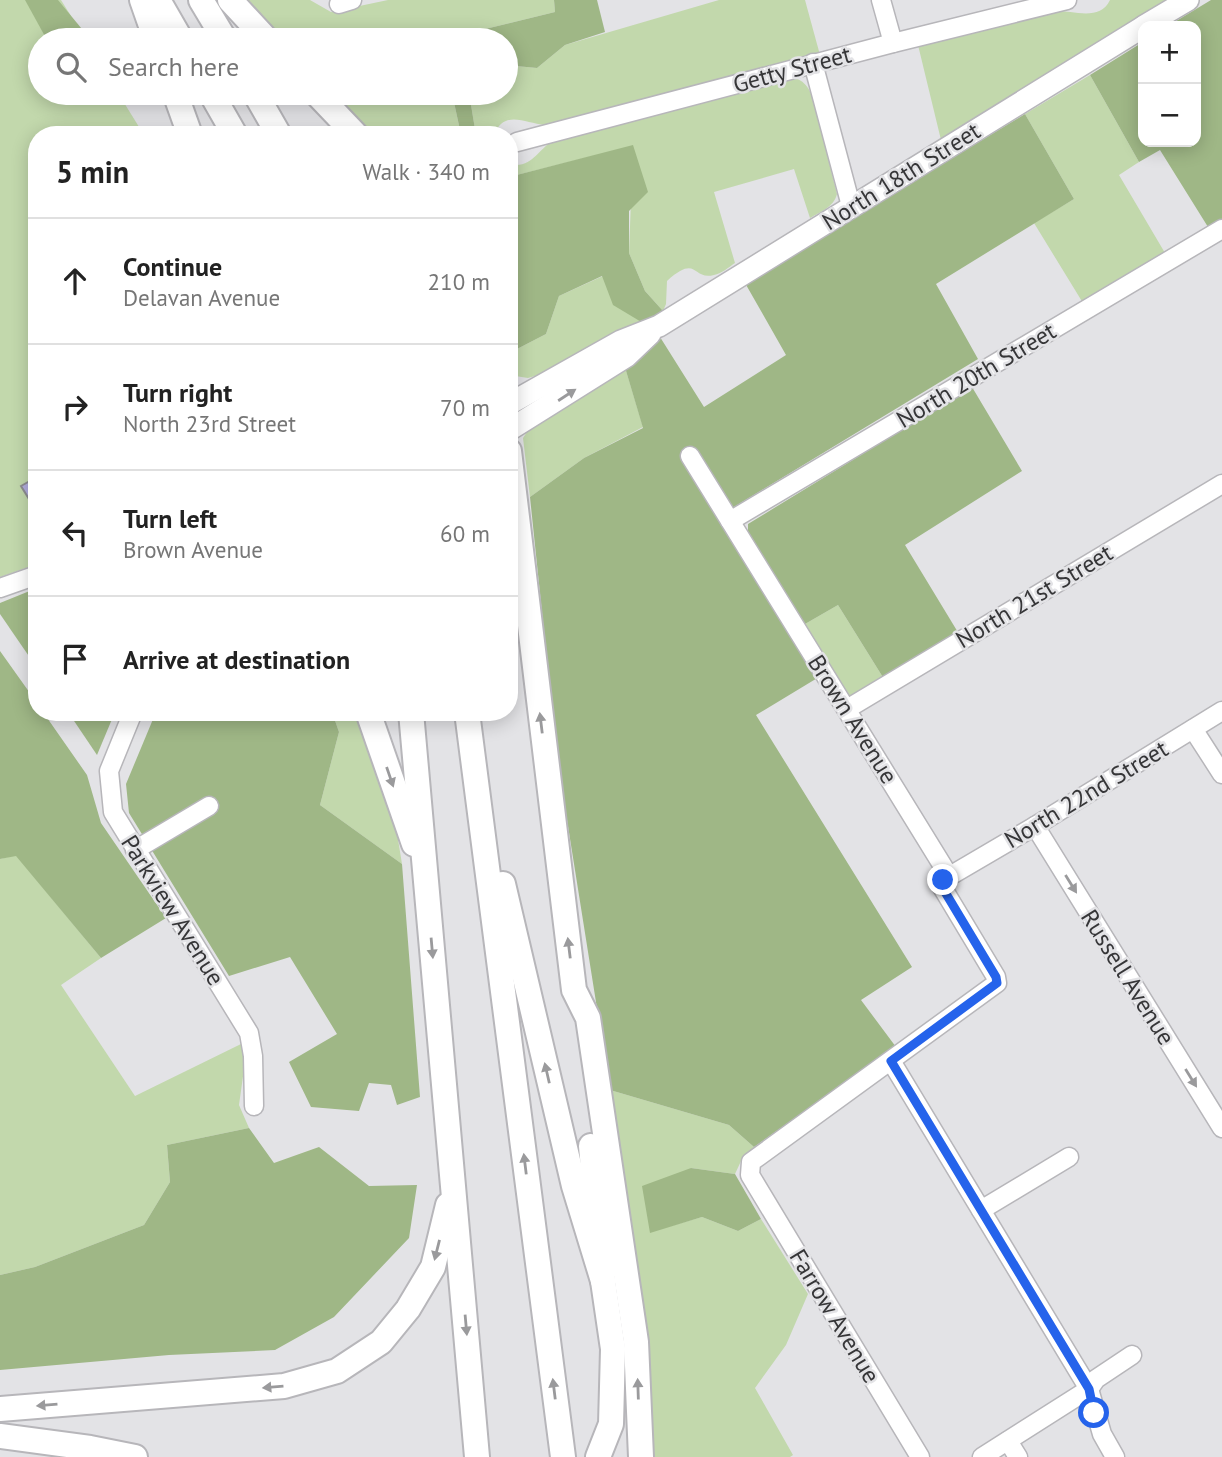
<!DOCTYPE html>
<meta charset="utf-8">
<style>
body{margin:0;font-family:"PT Sans",sans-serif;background:#f6f6f6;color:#222}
.controls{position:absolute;right:21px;top:21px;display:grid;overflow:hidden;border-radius:14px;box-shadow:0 4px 18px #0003}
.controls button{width:63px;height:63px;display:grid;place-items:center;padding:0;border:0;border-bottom:2px solid #e0e0e0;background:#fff;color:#222;font:35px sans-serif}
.stop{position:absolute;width:21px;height:21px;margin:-16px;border:5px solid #2563eb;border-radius:50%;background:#fff}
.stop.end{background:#2563eb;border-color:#fff;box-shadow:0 2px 7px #0008}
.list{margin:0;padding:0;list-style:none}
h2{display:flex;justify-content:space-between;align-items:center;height:91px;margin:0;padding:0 28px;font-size:30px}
h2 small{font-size:23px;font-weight:400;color:#767676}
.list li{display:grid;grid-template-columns:46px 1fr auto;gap:21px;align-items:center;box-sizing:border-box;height:126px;padding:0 28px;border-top:2px solid #e0e0e0}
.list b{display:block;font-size:26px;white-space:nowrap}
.list p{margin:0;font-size:23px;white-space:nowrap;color:#767676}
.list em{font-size:23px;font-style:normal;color:#767676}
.icon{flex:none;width:38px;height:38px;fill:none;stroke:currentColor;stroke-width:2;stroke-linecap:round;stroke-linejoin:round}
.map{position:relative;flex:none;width:1222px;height:1457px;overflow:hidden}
.search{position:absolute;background:#fff;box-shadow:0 4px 18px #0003;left:28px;top:28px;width:490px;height:77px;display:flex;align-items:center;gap:18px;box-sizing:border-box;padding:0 24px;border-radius:38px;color:#767676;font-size:26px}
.panel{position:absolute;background:#fff;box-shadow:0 4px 18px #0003;left:28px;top:126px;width:490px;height:595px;border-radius:28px}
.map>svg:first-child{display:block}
.green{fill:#c2d8ac}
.forest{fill:#9fb786}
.building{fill:#b2addf;stroke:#8e8e91;stroke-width:2}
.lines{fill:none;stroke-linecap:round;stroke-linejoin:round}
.minor-casing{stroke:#b7b6ba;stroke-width:21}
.major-casing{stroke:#b7b6ba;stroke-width:24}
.highway-casing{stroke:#b7b6ba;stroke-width:28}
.minor{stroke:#fff;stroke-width:18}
.major{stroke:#fff;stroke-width:21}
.highway{stroke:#fff;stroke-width:24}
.oneway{fill:#9a9a9c}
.route{stroke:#2563eb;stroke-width:9}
.labels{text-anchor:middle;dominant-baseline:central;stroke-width:5;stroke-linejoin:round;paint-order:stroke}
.street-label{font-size:24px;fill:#363638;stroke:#e3e3e6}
</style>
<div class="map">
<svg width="1222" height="1457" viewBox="0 0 1222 1457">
<rect width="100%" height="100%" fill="#e3e3e6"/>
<g class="green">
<polygon points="0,0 61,0 86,40 40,40 40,93 118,93 144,135 37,135 37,564 0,577"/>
<polygon points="240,0 310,0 331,12 388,0 554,0 555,12 440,40 277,40"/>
<path d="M 719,0 L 805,0 L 820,55 L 545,125 C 525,123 504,109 494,135 L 476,135 L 469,93 L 506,93 L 506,65 L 537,68 L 565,45 Z"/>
<path d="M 1110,0 L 1169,0 L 941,140 L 918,45 L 1050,11 C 1071,9 1099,23 1110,0 Z"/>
<polygon points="1090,75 1139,162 1119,175 1165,253 1083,303 1034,223 1074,199 1025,114"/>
<path d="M 796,78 C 806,83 809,88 813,99 L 837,194 C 834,207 820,212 810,218 L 794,169 L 714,192 L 735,263 C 729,267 721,274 714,275 C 692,281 698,253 667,281 L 666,304 L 663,311 L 645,291 L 629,253 L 633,146 L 509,177 L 509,164 C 532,170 539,147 556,139 Z"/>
<polygon points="326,93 452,93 460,130 459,135 365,135"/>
<polygon points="603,276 643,323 538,375 528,378 509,375 509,341 517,349 546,334 559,296"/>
<polygon points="624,364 643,427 584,458 530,497 523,438 531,426"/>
<polygon points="838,605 884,679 853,697 848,695 805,624"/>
<polygon points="332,712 357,712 395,821 402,864 320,805 339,732"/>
<polygon points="16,855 101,958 61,985 135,1096 241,1044 245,1062 239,1105 249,1128 167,1145 170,1182 144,1225 35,1267 0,1275 0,859"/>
<polygon points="610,1090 729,1125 754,1147 741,1161 735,1174 691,1168 650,1232 702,1217 738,1231 761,1219 808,1294 786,1345 755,1388 793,1455 790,1457 650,1457"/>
</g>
<g class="forest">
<polygon points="25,0 58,0 91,40 47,40"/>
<polygon points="554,0 597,0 605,32 565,45 537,68 506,65 506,40 440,40 555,12"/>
<polygon points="1211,0 1222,0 1222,219 1208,227 1160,150 1139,162 1090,75 1143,42 1143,142 1196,142 1196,26 1168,26"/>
<polygon points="452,93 469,93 476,135 459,135 460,130"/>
<polygon points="1025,114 1074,199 936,284 978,359 729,510 691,447 680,453 819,677 756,715 912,967 861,1000 896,1047 754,1147 729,1125 610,1090 557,757 530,497 584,458 643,428 624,364 660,337 704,407 786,355 745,283"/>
<polygon points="633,145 648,192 629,211 629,253 645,291 663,311 643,323 613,305 602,276 559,296 546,334 517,349 509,341 509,177"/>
<polygon points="972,387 1022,471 905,545 959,634 884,679 838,605 805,624 748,532 748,524"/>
<polygon points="37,588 37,668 0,614 0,603"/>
<polygon points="0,651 37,703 37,712 43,712 87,775 101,823 166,918 101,958 16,856 0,859"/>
<polygon points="68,712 115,712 97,755"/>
<polygon points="156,712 332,712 339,732 320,805 402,864 420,1097 397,1105 391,1085 369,1083 359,1111 311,1107 289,1062 337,1034 290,957 229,976 129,813 126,784"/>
<polygon points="249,1128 274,1163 319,1147 369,1186 417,1185 409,1238 334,1317 275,1350 169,1355 0,1370 0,1275 35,1267 144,1225 170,1182 167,1145"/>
<polygon points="691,1168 735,1174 761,1219 738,1231 702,1217 650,1233 642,1186"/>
</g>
<polygon class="building" points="37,477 37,512 21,486"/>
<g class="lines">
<g class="minor-casing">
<g id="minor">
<polyline points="881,0 893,43"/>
<polyline points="339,4 352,0"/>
<polyline points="813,63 851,206"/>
<polyline points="517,142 893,43 1067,0"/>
<polyline points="690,456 949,876"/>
<polyline points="730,521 1222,229"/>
<polyline points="0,588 37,575"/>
<polyline points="847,709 1222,484"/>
<polyline points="133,712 109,771 113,812 249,1033 253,1056 254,1106"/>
<polyline points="1193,729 1222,774"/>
<polyline points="1035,826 1222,1128"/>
<polyline points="135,850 209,806"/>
<polyline points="891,1061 1089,1389 1102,1434 1115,1457"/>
<polyline points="981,1210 1069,1157"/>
<polyline points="1008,1441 1018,1457"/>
<polyline points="920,1457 750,1175 751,1162 997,983 996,977 942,887 943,880 1035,826 1222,711"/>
<polyline points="982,1457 1089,1389 1096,1379 1132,1355"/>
</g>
</g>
<g class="major-casing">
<g id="major">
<polyline points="1144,26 1188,0"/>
<polyline points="509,404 621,341 659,326 1143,27"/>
<polyline points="509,430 627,356 650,334"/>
</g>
</g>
<g class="highway-casing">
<g id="highway">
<polyline points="142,0 156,40"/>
<polyline points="158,0 181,40"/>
<polyline points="201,0 225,40"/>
<polyline points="230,0 267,40"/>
<polyline points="175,93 190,135"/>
<polyline points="211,93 235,135"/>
<polyline points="255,93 279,135"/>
<polyline points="316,93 356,135"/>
<polyline points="509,451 574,990 588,1018 636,1342 641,1457"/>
<polyline points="368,712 414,844"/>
<polyline points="411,712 477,1457"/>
<polyline points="467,712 563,1457"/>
<polyline points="503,884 574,1186 603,1281"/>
<polyline points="591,1146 603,1281 613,1349 611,1424 598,1457"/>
<polyline points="0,1409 284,1386 337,1371 381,1342 408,1309 433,1267 448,1205"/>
<polyline points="0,1436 90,1448 135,1457"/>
</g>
</g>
<use href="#minor" class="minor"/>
<use href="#major" class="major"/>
<use href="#highway" class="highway"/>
</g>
<defs><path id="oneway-solid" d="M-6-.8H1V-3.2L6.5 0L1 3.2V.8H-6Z" transform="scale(1.75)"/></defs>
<g class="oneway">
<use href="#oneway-solid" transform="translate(567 395) rotate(-33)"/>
<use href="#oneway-solid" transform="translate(541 723) rotate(-97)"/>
<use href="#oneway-solid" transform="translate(390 777) rotate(71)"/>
<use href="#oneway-solid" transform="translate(1071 884) rotate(58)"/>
<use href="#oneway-solid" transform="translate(432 948) rotate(85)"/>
<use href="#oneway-solid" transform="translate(569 948) rotate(-97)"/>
<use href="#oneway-solid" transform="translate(547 1073) rotate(-103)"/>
<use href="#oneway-solid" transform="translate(1191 1078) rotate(58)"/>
<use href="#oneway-solid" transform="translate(525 1164) rotate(-97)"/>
<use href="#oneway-solid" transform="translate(437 1250) rotate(104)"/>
<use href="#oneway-solid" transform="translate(466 1325) rotate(85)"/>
<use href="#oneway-solid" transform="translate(273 1387) rotate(175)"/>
<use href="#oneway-solid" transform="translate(554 1389) rotate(-97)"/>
<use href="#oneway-solid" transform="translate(638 1389) rotate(-92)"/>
<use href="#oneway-solid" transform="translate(47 1405) rotate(175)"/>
</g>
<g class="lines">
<polyline class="route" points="943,880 942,887 996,977 997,983 891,1061 1089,1389 1094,1413"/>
</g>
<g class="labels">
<g class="street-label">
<text transform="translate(792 69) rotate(-15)">Getty Street</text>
<text transform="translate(901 176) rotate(-32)">North 18th Street</text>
<text transform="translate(976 375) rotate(-31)">North 20th Street</text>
<text transform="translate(1034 596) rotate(-31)">North 21st Street</text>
<text transform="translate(853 719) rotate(58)">Brown Avenue</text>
<text transform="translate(1086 794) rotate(-31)">North 22nd Street</text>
<text transform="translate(173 910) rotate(58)">Parkview Avenue</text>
<text transform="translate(1128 977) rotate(58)">Russell Avenue</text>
<text transform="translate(835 1316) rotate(59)">Farrow Avenue</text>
</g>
</g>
</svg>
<div class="controls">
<button>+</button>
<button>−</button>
</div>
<div class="stop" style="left:1094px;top:1413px"></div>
<div class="stop end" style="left:943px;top:880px"></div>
<div class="search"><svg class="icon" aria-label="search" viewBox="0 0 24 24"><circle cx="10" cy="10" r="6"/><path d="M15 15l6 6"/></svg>Search here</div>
<section class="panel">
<h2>5 min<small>Walk · 340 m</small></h2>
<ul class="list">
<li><svg class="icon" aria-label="ahead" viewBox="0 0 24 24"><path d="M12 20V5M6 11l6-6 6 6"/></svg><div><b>Continue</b><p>Delavan Avenue</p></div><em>210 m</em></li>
<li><svg class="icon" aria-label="right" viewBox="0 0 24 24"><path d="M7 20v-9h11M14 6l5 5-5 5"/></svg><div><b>Turn right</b><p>North 23rd Street</p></div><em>70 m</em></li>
<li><svg class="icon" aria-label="left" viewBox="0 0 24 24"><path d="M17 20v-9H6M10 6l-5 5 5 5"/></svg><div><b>Turn left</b><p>Brown Avenue</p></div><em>60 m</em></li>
<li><svg class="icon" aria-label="arrive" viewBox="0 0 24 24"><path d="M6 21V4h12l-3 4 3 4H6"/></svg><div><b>Arrive at destination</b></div></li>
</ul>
</section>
</div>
